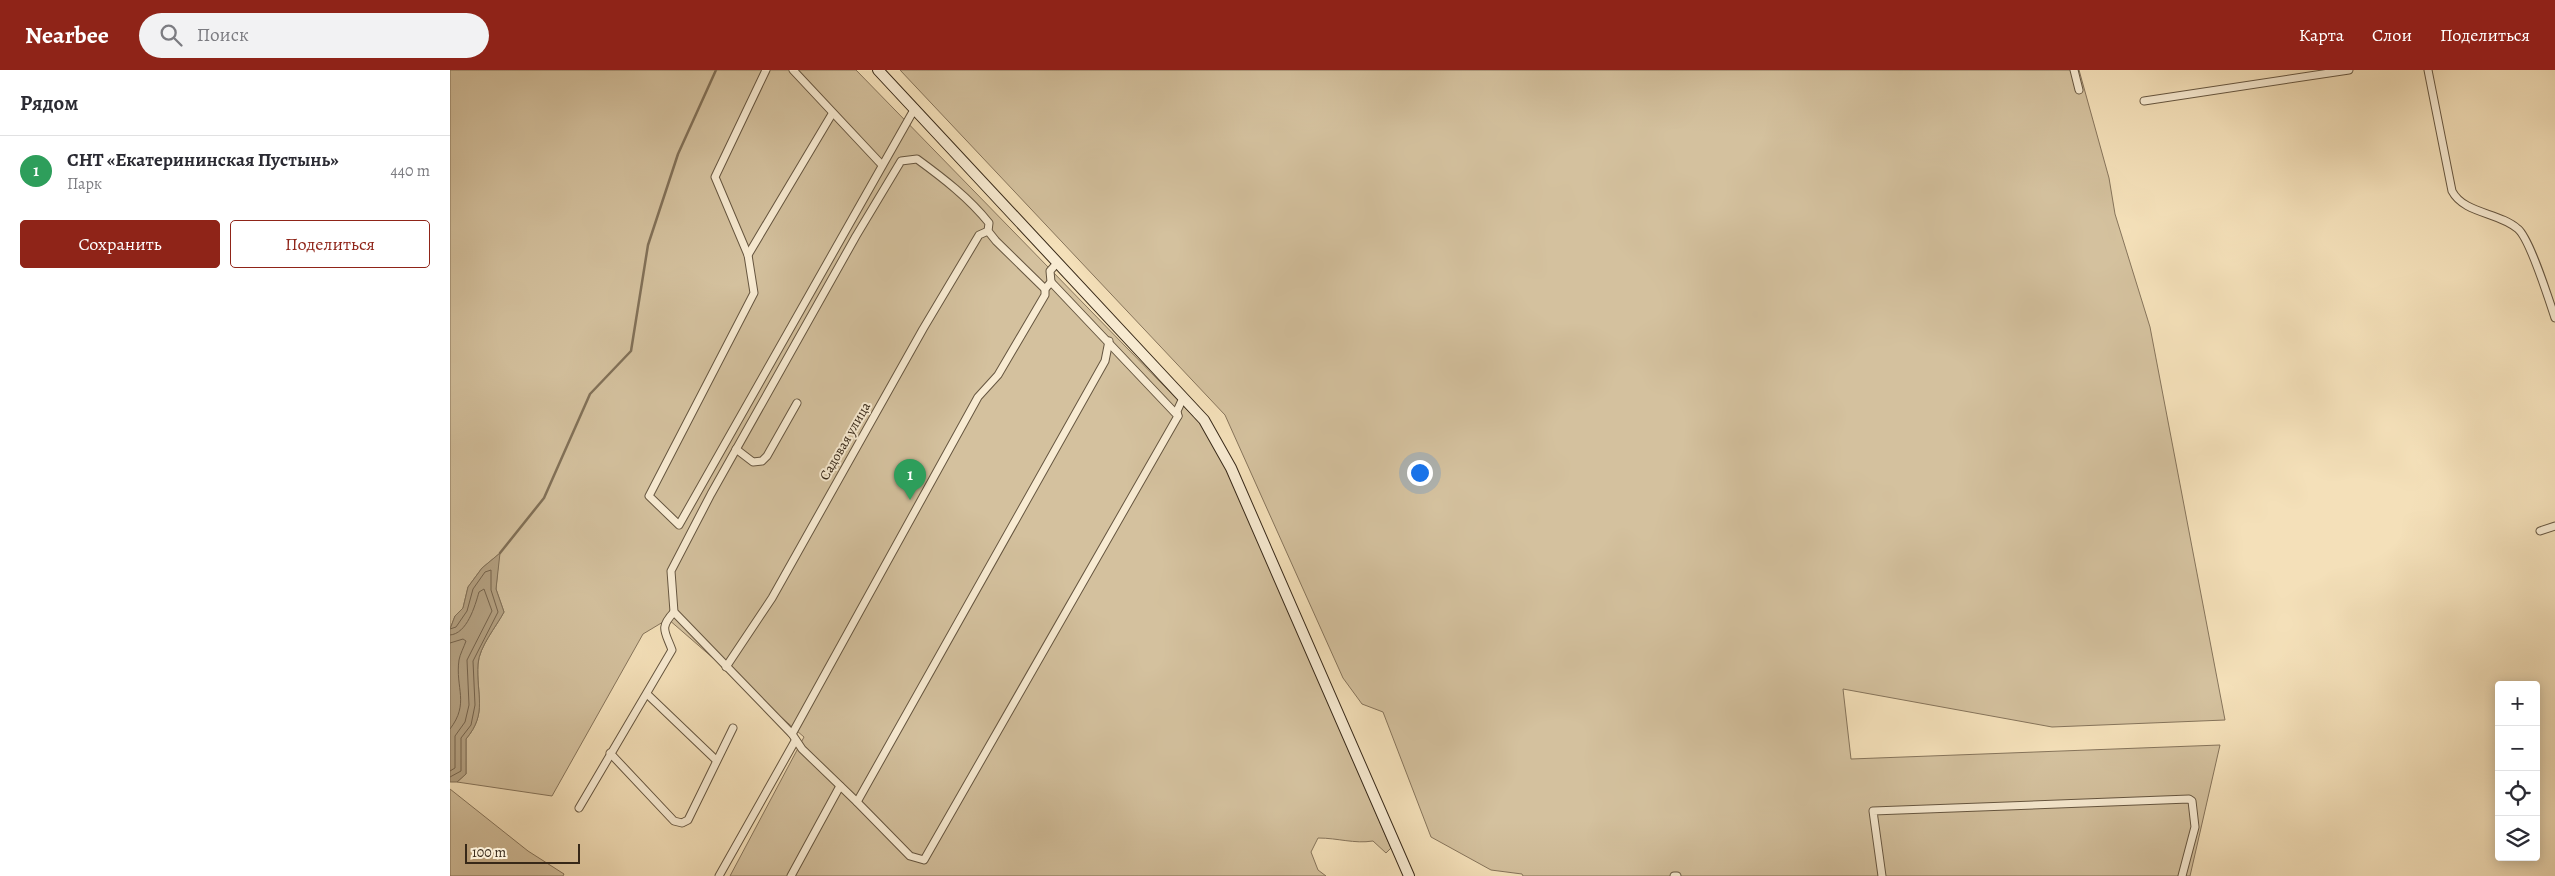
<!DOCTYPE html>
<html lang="ru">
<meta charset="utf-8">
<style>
body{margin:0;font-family:Alegreya,serif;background:#f2f2f3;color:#2b2b33}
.controls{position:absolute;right:15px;bottom:15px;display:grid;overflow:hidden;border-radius:5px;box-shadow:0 2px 12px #0003}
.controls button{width:45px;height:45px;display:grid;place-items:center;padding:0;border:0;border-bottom:1px solid #e1e1e2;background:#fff;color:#2b2b33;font:25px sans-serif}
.scale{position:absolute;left:15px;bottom:12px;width:115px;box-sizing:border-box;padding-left:5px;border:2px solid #372818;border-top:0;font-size:14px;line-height:18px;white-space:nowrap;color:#372818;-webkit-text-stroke:4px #f8ebd2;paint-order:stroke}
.you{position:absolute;left:969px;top:402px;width:18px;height:18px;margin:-12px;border:4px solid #fff;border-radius:50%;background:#1a73e8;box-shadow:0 0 0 8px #1a73e833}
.badge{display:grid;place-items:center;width:32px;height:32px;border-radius:50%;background:#8f2418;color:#fff;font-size:16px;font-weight:700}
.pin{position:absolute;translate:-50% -41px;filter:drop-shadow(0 1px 2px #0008)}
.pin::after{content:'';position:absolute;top:26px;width:18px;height:15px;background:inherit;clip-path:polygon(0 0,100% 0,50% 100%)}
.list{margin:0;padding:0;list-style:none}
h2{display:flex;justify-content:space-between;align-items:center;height:65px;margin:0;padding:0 20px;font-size:21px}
h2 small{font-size:16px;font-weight:400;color:#7c7c81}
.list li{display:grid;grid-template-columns:32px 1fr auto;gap:15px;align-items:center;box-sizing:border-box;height:70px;padding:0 20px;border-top:1px solid #e1e1e2}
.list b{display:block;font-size:19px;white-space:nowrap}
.list p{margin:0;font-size:16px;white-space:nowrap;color:#7c7c81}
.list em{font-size:16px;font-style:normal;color:#7c7c81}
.actions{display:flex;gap:10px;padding:15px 20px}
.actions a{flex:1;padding:11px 0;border:1px solid #8f2418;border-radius:5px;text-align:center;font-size:18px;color:#8f2418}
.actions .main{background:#8f2418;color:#fff}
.icon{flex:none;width:28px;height:28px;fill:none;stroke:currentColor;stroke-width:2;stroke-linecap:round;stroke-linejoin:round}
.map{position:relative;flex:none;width:2105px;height:806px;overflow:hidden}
header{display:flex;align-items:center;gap:30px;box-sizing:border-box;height:70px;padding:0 25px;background:#8f2418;color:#fff}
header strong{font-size:24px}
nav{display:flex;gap:28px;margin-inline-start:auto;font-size:18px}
.search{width:350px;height:45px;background:#f2f2f3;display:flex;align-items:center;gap:12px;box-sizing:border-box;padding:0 18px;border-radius:28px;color:#7c7c81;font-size:19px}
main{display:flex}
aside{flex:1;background:#fff}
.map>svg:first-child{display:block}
.green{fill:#d4c19e;stroke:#86745b}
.water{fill:#b4a182;stroke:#827158}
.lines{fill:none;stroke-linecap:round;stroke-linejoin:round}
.shore{stroke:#76644d;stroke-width:1}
.stream{stroke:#827158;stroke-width:2.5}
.street-casing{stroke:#665640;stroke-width:9}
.secondary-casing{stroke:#372818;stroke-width:12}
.street{stroke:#f8ebd2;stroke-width:7}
.secondary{stroke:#f8ebd2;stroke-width:10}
.labels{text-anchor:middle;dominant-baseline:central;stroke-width:4;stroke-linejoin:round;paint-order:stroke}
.street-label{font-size:14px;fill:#372818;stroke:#f8ebd2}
</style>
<header>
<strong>Nearbee</strong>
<div class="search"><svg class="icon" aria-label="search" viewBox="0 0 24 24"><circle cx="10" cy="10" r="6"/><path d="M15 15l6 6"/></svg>Поиск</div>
<nav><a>Карта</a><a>Слои</a><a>Поделиться</a></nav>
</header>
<main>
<aside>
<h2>Рядом<small></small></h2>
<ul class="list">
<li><span class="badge" style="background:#2e9e5b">1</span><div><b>СНТ «Екатерининская Пустынь»</b><p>Парк</p></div><em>440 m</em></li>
</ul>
<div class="actions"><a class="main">Сохранить</a><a>Поделиться</a></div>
</aside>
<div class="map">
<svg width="2105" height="806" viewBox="0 0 2105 806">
<rect width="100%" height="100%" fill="#f4e0b9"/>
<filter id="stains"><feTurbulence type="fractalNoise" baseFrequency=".004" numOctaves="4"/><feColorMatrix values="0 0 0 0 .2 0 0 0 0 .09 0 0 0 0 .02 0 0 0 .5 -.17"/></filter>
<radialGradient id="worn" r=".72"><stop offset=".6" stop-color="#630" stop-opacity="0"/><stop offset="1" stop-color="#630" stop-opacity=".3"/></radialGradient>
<g class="green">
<path d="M 0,0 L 406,0 L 755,358 L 771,385 L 941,778 L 936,783 L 923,771 C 904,774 888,768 868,768 L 861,782 L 868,800 L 876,806 L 280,806 L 354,667 L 218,549 L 193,564 L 102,726 L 7,712 L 16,704 L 16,669 C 38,643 26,624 28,594 C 29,577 46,557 54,542 L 46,519 L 49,484 L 32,498 L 18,517 L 13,538 L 5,546 L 0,559 Z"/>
<polygon points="450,0 1629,0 1659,108 1665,144 1700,257 1775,650 1602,657 1393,619 1401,689 1770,675 1740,806 1073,806 1072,804 1041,800 981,767 933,642 912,634 893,608 775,345"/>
<polygon points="0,719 78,781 114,804 113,806 0,806"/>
</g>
<path class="water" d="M 50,483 L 46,519 L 54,542 C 46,557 29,577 28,594 C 26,625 38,643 16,669 L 16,704 L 7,712 L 0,712 L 0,559 L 5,546 L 13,538 L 18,517 L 32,498 Z"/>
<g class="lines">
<g class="shore">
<polyline points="0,559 6,557 17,541 23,519 35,502 41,500 41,520 48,542 23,591 25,635 21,655 11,668 11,701 0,707"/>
<path d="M 0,565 C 17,564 25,536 29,522 L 34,519 L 42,541 L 17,590 L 19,635 L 15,652 L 5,666 L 5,698 L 0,701"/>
<path d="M 0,573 L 13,569 L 16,571 C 14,577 10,584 9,590 C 5,618 20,633 0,659"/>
</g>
<polyline class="stream" points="50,483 94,428 140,324 181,281 198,175 228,84 266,0"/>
<g class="street-casing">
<g id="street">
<polyline points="316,0 265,107 298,185 304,223 199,426 229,455 465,38"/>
<polyline points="343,0 432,95"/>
<polyline points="1624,0 1629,20"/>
<path d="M 1978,0 L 2002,121 C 2014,144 2049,142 2068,159 C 2080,169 2099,230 2105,248"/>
<polyline points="1694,31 1899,0"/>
<polyline points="298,185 382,44"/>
<path d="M 595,219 L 546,171 L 538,161 L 539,153 C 519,128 493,108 467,89 L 451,91 L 406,166 L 261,424 L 221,501 L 224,542 L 342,664 L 352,679 L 407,732 L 460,786 L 474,790 L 728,346 L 601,212"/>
<polyline points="728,346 727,341 733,328"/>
<polyline points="286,379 303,392 312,391 317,386 347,333"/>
<polyline points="2090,461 2105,456"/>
<polyline points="276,597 322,528 473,259 529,165 538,161"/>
<polyline points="197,624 266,690"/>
<polyline points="342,664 528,327 548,305 595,225 595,219 601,212 600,201 607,193"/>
<polyline points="160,683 224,751 232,753 238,750 283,658"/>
<polyline points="407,732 655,291 659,271"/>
<path d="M 129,738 L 222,580 C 215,561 209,558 224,542"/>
<polyline points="269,806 345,671"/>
<polyline points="341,806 390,716"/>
<polyline points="1224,806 1227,806"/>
<polyline points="1432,806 1423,741 1739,729 1742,731 1745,757 1732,806"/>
</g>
</g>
<g class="secondary-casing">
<polyline id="secondary" points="428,0 754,350 781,398 959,806"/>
</g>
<use href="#street" class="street"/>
<use href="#secondary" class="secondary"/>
</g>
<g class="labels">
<g class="street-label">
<text transform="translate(395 371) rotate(-60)">Садовая улица</text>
</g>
</g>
<rect width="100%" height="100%" filter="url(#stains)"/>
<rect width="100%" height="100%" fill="url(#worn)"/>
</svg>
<div class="controls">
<button>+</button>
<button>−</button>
<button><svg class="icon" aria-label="locate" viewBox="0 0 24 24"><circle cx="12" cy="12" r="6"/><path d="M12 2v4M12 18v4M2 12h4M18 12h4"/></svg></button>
<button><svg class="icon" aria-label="layers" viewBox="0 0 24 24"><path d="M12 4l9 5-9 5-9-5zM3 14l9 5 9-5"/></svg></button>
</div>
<div class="scale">100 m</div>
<div class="you"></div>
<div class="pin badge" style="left:460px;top:430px;background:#2e9e5b">1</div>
</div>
</main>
